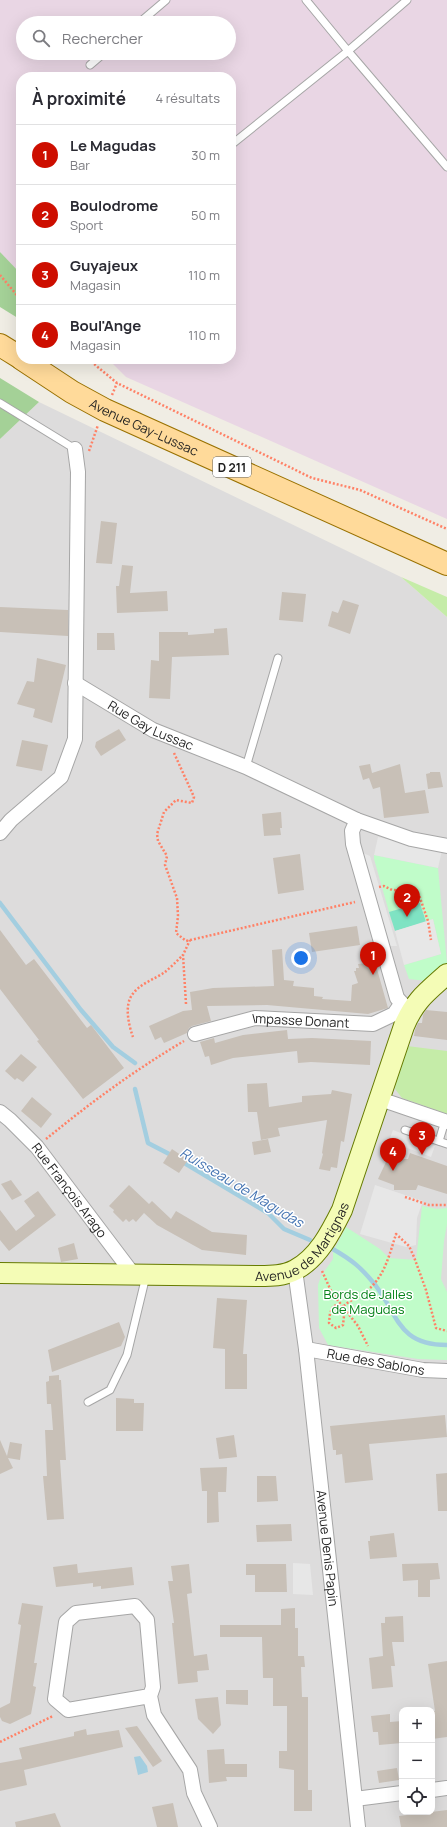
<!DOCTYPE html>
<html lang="fr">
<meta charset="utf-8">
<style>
body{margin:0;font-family:Manrope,sans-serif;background:#f7f7f7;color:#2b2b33}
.controls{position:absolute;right:12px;bottom:12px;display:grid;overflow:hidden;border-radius:8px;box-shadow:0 4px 16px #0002}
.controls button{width:36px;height:36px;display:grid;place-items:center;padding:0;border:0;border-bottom:1px solid #e1e1e2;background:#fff;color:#2b2b33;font:20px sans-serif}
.you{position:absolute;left:301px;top:958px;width:14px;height:14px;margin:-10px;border:3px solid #fff;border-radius:50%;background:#1a73e8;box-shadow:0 0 0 6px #1a73e833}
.badge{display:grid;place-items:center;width:26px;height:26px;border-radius:50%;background:#cd0e00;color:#fff;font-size:13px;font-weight:700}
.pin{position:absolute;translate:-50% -33px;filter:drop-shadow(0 1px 2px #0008)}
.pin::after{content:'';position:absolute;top:21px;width:14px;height:12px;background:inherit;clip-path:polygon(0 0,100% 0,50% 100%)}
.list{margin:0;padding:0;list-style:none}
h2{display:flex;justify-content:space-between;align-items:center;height:52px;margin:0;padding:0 16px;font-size:17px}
h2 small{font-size:13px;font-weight:400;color:#7c7c81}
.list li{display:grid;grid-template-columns:26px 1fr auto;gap:12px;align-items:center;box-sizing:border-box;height:60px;padding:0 16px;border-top:1px solid #e1e1e2}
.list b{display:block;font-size:15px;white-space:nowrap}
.list p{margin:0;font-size:13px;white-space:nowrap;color:#7c7c81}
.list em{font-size:13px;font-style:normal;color:#7c7c81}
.icon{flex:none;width:22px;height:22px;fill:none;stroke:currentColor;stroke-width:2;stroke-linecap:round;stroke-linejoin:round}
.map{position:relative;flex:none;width:447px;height:1827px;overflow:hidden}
.search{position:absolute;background:#fff;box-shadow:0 4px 16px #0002;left:16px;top:16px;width:220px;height:44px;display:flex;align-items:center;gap:10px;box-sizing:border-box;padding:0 14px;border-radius:22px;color:#7c7c81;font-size:15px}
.panel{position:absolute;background:#fff;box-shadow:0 4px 16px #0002;left:16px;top:72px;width:220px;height:292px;border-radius:16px}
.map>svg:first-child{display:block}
.residential{fill:#dddcdc;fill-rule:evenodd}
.industrial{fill:#e9d6e4;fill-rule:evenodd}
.grass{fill:#c5eca8}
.forest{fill:#a4d197}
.park{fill:#c0fcc9}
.pitch{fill:#7fe3c3}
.parking{fill:#e7e7e7}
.water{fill:#a3cee0}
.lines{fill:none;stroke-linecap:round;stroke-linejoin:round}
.stream{stroke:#a3cee0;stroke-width:4.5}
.building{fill:#c8c0b7}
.lane-casing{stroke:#a6a6a6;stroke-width:9}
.street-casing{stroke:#a6a6a6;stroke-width:16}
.secondary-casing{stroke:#667b00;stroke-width:22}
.primary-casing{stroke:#997100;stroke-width:24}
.path{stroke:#ff8166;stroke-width:2.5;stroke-dasharray:2 2;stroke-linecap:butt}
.lane{stroke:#fff;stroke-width:7}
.street{stroke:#fff;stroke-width:14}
.secondary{stroke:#f4fcb6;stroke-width:20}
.primary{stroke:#ffda9a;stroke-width:22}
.labels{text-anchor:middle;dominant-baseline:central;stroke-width:3;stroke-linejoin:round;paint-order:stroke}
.shield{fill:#fff;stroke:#626262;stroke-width:1}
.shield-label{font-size:12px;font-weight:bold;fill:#1f1f1f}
.street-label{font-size:13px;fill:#1f1f1f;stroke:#fff}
.park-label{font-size:13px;fill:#068319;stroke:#fff}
.water-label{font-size:14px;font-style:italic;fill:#4675b3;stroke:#fff}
</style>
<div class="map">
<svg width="447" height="1827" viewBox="0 0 447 1827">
<rect width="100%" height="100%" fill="#f0ede4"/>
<path class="residential" d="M 39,402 L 401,577 L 447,617 L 447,1827 L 0,1827 L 0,439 ZM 402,1710 L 432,1710 L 432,1812 L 402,1812 Z"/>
<path class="industrial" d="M 0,0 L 447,0 L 447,519 L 126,377 L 108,359 L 231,359 L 231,77 L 21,77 L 21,274 L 3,256 L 0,252 ZM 23,23 L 229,23 L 229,53 L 23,53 Z"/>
<g class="grass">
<polygon points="401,577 447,597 447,617"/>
<polygon points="407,1046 447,1051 447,1114 402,1098 395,1089 396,1079"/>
</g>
<g class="forest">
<polygon points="0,252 21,274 21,320 0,307"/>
<polygon points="0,378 39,402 0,439"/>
</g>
<g class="park">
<polygon points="374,855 438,868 447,963 426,981 409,979 404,965 441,954 433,919 426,922 420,903 389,912 374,859"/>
<polygon points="422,1206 437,1209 447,1208 447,1224 444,1241 441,1279 447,1292 447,1360 418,1359 328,1345 319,1328 318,1285 321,1276 333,1259 333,1252 346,1227 380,1249 389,1258 416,1260"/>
</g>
<polygon class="pitch" points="420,903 426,922 395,931 389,912"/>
<g class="parking">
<polygon points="378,837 442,850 438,868 374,855"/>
<polygon points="363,853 370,856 397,946 390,946"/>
<polygon points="433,919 441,954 404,965 395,931"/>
<polygon points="393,1130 435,1146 431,1157 389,1141"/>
<polygon points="375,1185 423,1201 417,1218 416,1245 406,1247 360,1234"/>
<polygon points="293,1563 310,1564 313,1595 293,1594"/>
</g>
<polygon class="water" points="140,1756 147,1766 148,1772 138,1775 134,1757"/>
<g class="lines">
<g class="stream">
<polyline points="0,903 81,1010 113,1047 135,1063"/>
<polyline points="135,1089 148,1143 173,1156"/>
<polyline points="181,1161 268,1213 284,1229 310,1240"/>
<path d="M 331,1248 C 352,1260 361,1267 376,1286 C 399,1317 399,1345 447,1345"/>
</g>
</g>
<g class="building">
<polygon points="101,521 117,523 112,564 96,563"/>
<polygon points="122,565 133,566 130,593 167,591 168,611 117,613 116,586 119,586"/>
<polygon points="282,592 306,594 303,622 279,620"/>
<polygon points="343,600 359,605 350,634 328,626 332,611 338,613"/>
<polygon points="0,607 68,610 68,636 0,632"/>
<polygon points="227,628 229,655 172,657 170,699 149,698 151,660 159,661 159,632 188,632 188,635 214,633 214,629"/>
<polygon points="97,633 114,633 115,650 97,650"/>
<polygon points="37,658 66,665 52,723 33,717 35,709 17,704 27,681 34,682"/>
<polygon points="119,729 126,740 101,756 95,747 96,742"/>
<polygon points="22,740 48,745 42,771 16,766"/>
<polygon points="370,764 372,773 400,764 405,793 425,790 429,813 384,818 380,787 373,789 369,778 363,780 359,766"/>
<polygon points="430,772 440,772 443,787 428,789 426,774 430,773"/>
<polygon points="281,812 282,828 280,828 281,835 264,836 262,814"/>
<polygon points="300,854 304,890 278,894 273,858"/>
<polygon points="357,926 360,945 312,952 309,933"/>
<polygon points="0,930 26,965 34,959 87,1028 91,1025 124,1068 83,1099 37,1041 39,1040 0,989"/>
<polygon points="282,949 284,980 294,981 293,986 314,988 314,996 323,997 322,999 351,1001 352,985 358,983 354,971 356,971 356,968 359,968 358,964 375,962 388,1008 368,1014 267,1005 207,1006 211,1021 192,1026 189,1028 187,1033 164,1043 161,1037 155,1040 149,1026 183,1011 192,1010 190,992 213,988 274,986 272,950"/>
<polygon points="426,1010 447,1012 447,1040 414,1036 415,1030 418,1023 422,1023 423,1015"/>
<polygon points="287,1030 288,1039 312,1038 371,1041 370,1065 311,1062 298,1063 297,1051 233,1058 211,1065 209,1056 205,1057 200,1042 214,1038 215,1043 243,1035"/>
<polygon points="21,1054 37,1067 23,1082 17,1078 15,1080 5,1071"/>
<polygon points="267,1083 269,1107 302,1102 302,1096 331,1094 332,1090 352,1094 344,1142 341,1141 337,1168 331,1167 330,1171 319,1169 323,1154 322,1153 327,1120 278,1128 280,1136 261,1140 257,1112 248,1112 247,1084"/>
<polygon points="32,1097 52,1114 41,1128 21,1111"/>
<polygon points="268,1139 271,1152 254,1155 252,1142"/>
<polygon points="172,1149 188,1160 179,1173 163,1163"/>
<polygon points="410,1153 447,1166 447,1194 418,1185 416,1190 394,1190 394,1185 378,1179 386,1162 390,1159 408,1159"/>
<polygon points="11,1180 22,1195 12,1200 1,1184"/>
<polygon points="129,1185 149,1204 152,1201 171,1219 176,1211 212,1232 247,1235 246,1255 202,1250 157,1225 144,1213 136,1222 133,1219 129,1222 126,1219 123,1222 113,1212 114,1210 109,1206"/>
<polygon points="38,1191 56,1215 9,1251 0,1240 0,1210 16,1231 35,1216 24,1201"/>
<polygon points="74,1243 78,1259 61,1262 58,1248"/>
<polygon points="217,1298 247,1300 243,1354 247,1354 247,1389 225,1389 225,1349 213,1348"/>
<polygon points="119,1322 125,1337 121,1346 52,1372 48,1350"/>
<polygon points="59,1375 59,1380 61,1380 66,1460 60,1460 64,1519 47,1520 43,1476 47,1476 45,1430 53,1430 51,1404 47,1404 46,1382 49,1381 49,1376"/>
<polygon points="116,1398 134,1399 134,1403 144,1403 143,1431 116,1431"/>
<polygon points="445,1415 447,1437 369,1444 373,1480 345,1483 342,1454 336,1455 336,1450 333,1450 330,1426"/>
<polygon points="234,1435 237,1457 219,1459 216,1438"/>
<polygon points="0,1440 7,1456 10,1442 22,1444 20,1460 8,1458 13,1468 0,1474"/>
<polygon points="227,1467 226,1492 218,1492 219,1522 207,1523 207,1491 202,1491 200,1468"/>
<polygon points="447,1473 447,1511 438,1511 436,1474"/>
<polygon points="257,1476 276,1476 278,1501 257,1502"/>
<polygon points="291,1524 292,1541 257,1542 256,1525"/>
<polygon points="394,1533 397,1557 370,1559 368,1541 370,1541 370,1536"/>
<polygon points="438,1563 440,1579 430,1580 430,1597 418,1597 418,1580 403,1581 402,1564"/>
<polygon points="77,1564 78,1573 132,1567 134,1585 101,1589 101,1586 93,1587 93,1583 56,1587 53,1567"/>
<polygon points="189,1564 192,1593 187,1594 194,1656 207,1654 209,1670 197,1671 198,1682 178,1684 172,1623 174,1623 168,1581 173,1581 171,1566"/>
<polygon points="246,1564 286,1564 287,1592 255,1592 255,1575 246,1575"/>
<polygon points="22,1603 43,1606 34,1663 37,1663 33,1686 36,1687 31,1714 10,1724 2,1721 0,1717 0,1708 10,1703 21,1625 18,1624"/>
<polygon points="295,1608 295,1628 298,1628 298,1656 304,1656 305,1667 301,1667 302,1697 308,1697 308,1790 312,1790 312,1811 294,1811 294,1770 279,1768 279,1751 287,1751 287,1706 273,1706 273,1678 263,1678 262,1637 220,1637 220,1625 281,1625 281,1609"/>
<polygon points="403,1616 404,1642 392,1642 395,1666 391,1666 393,1687 372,1689 369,1658 383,1656 381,1623 385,1623 385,1617"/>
<polygon points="447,1661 447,1737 432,1739 432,1711 435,1711 428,1664"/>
<polygon points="226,1690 248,1690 248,1705 226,1704"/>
<polygon points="218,1697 221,1725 213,1734 198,1719 195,1699"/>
<polygon points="390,1714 390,1722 402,1721 402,1743 379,1745 378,1732 373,1732 371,1716"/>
<polygon points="137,1726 162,1761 153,1767 125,1728"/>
<polygon points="86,1729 87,1735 119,1730 123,1747 24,1770 27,1785 0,1791 0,1763 22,1759 19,1748 74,1736 74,1732"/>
<polygon points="224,1749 225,1764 247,1764 247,1777 226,1777 227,1781 209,1783 207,1750"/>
<polygon points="397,1768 399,1780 379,1783 377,1771"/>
<polygon points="173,1803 178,1827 157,1827 152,1807"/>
<polygon points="447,1810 447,1827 401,1827 399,1816"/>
<polygon points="55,1813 61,1827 16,1827 15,1822"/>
</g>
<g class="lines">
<g class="lane-casing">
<g id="lane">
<polyline points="306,0 348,51 407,0"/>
<polyline points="139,23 166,0"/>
<polyline points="90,65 104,53"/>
<polyline points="231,145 348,51 447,167"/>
<polyline points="0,403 75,449"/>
<polyline points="246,767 278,658"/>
<polyline points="405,1130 447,1144"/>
<polyline points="439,1141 445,1121"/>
<polyline points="88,1402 110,1390 127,1355 146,1276"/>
</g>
</g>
<g class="street-casing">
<g id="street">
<path id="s1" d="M 75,683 L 153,730 L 246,767 L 357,820 L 411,839 L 447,846"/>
<polyline points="357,820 352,831 353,844 397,998 408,1010"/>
<polyline points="0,833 11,820 61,777 75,739 78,472 75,449"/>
<path id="s2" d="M 195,1034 L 255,1018 L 373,1024 L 394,1014 L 401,1004"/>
<polyline points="380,1099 447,1122"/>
<path id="s3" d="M 0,1112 L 10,1120 L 37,1147 L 133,1274"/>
<path id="s4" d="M 295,1270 L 306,1349 L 358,1827"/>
<path id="s5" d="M 306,1349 L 423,1370 L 447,1371"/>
<polyline points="150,1696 68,1710 55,1699 66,1622 76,1613 135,1606 147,1620 153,1687 150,1696 154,1715 190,1770 194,1793 210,1827"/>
<polyline points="432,1790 447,1788"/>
<polyline points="355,1799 402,1793"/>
</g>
</g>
<g class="secondary-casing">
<g id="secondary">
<path id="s6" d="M 0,1273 L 259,1276 C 271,1276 284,1276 295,1270 C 318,1258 331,1232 342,1210 L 404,1026 C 415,1000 427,992 447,974"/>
</g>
</g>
<g class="primary-casing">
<g id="primary">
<polyline points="0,345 21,358"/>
<path id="s7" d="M 22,359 L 72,392 L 105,410 L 447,564"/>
</g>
</g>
<g class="path">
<polyline points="0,275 21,300"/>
<polyline points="88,359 117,383 312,478 360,490 447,529"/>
<polyline points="112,395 117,383"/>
<polyline points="89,451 98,425"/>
<polyline points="174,753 194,797 192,803 176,800 164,812 157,834 158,841 167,856 165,865 177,898 178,916 176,933 186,941 355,902"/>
<polyline points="379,887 384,886 392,890 415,891 419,895 428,921 431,940"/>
<polyline points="186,1004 183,955 190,940"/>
<path d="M 133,1037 C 129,1026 124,1006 132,995 C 139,984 155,979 165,972 C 171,967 177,961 183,955"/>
<path d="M 46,1139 C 90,1103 135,1070 184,1041"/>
<polyline points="405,1197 429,1205 447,1205"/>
<polyline points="322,1271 332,1293 358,1326 368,1346"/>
<path d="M 341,1309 L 344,1316 L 343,1325 L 336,1328 L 329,1323 L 330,1313 L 334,1305 L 341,1309 C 347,1301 356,1299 364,1293 C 384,1279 389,1256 396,1234 L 409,1246 L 414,1257 L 426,1290 L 436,1328 L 447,1331"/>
<polyline points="0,1742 53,1716"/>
</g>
<use href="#lane" class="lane"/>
<use href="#street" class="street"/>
<use href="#secondary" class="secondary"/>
<use href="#primary" class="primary"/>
</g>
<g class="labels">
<rect class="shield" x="213" y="457" width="38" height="20" rx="3"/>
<g class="shield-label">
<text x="232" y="467">D 211</text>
</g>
<g class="street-label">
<text stroke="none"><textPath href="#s7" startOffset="140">Avenue Gay-Lussac</textPath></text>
<text stroke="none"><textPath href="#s1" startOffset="87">Rue Gay Lussac</textPath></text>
<text stroke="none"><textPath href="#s2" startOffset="108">Impasse Donant</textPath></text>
<text stroke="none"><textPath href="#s3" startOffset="105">Rue François Arago</textPath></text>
<text stroke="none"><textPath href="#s6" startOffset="318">Avenue de Martignas</textPath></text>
<text stroke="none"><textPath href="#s5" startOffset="71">Rue des Sablons</textPath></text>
<text stroke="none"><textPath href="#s4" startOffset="280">Avenue Denis Papin</textPath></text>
</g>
<g class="park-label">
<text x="368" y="1294">Bords de Jalles<tspan x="368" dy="15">de Magudas</tspan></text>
</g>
<g class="water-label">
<text transform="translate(242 1187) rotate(31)">Ruisseau de Magudas</text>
</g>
</g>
</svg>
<div class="controls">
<button>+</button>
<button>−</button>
<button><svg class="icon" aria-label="locate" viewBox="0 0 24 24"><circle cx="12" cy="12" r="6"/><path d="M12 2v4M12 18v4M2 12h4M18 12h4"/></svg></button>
</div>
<div class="you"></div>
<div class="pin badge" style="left:373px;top:975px">1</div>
<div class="pin badge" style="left:407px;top:917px">2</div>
<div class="pin badge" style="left:422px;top:1155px">3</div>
<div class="pin badge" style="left:393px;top:1171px">4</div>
<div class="search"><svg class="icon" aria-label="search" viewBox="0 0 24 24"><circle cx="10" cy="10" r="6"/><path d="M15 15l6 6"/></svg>Rechercher</div>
<section class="panel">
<h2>À proximité<small>4 résultats</small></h2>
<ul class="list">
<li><span class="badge">1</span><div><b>Le Magudas</b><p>Bar</p></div><em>30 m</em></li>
<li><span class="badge">2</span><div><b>Boulodrome</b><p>Sport</p></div><em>50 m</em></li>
<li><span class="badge">3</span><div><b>Guyajeux</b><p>Magasin</p></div><em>110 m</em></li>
<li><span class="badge">4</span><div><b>Boul'Ange</b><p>Magasin</p></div><em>110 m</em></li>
</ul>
</section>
</div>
